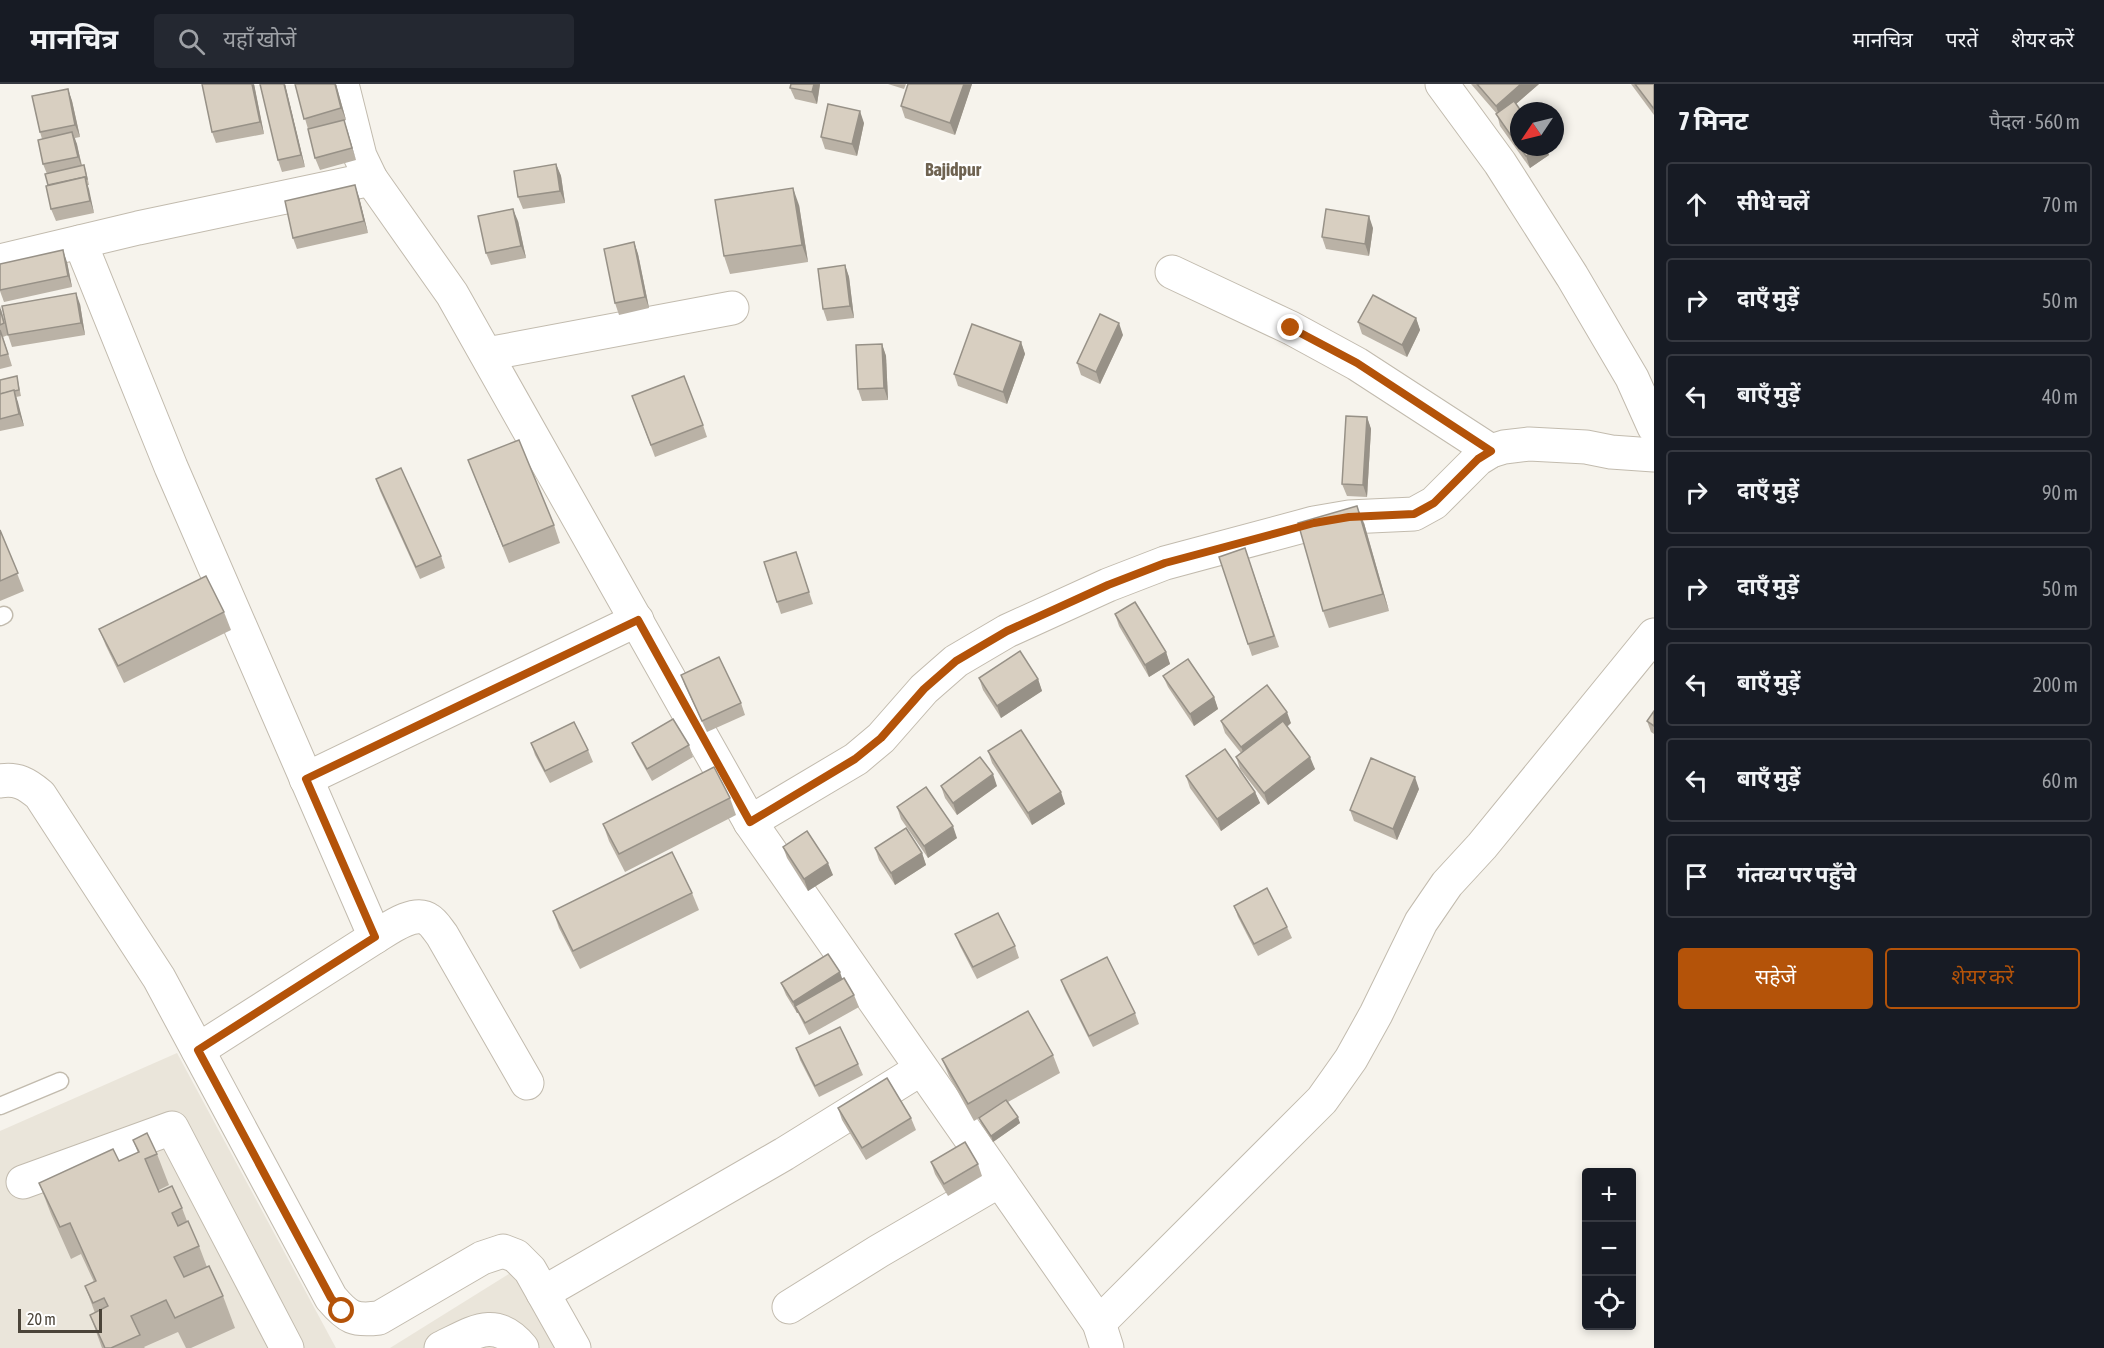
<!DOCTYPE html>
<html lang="hi">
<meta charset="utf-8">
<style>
body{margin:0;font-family:"Asap Condensed","Noto Sans Devanagari",sans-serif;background:#242831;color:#f1f3f6}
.controls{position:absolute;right:18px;bottom:18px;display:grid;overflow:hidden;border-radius:6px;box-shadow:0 3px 9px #0003}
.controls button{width:54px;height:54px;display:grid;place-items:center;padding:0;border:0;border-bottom:2px solid #363941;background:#171b24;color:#f1f3f6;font:30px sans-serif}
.compass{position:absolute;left:1510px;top:18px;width:54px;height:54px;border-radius:50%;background:#171b24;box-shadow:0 3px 9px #0003;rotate:235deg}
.scale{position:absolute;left:18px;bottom:15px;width:84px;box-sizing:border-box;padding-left:6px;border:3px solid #4b4439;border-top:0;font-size:16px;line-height:21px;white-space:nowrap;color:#4b4439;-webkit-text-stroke:4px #fff;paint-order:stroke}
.stop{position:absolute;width:18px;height:18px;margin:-14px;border:4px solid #b45309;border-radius:50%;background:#fff}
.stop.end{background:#b45309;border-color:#fff;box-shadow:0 2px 6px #0008}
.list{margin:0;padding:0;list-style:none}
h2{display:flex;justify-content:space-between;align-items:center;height:78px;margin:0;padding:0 24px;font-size:26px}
h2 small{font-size:20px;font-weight:400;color:#9ea1a6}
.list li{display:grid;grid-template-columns:39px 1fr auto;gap:18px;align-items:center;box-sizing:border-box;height:84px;margin:0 12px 12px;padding:0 12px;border:2px solid #363941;border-radius:6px}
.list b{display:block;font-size:22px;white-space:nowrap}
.list em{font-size:20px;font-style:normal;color:#9ea1a6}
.actions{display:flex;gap:12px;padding:18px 24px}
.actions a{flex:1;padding:14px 0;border:2px solid #b45309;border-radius:6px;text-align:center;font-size:21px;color:#b45309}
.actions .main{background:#b45309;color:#fff}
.icon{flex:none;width:33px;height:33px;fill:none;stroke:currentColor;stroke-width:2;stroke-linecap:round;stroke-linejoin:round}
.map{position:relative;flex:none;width:1654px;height:1264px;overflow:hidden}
header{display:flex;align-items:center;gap:36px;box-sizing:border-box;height:84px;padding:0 30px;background:#171b24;border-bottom:2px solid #363941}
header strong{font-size:28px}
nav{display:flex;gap:33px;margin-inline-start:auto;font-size:21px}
.search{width:420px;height:54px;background:#242831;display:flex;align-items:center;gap:15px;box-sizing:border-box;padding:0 21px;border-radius:6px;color:#9ea1a6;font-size:22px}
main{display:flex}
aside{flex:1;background:#171b24}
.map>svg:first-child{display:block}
.residential{fill:#eae5da}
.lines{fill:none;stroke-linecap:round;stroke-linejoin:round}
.lane-casing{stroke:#c2bbae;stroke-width:19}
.street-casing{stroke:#c2bbae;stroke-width:35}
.lane{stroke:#fff;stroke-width:16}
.street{stroke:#fff;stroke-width:33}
.wall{fill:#bab2a6}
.shaded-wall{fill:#979187}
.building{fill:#d8cfc1;stroke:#979187;stroke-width:1.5}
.route{stroke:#b45309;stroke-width:8}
.labels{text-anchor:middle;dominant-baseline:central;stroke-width:4.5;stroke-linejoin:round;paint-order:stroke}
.quarter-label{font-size:18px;font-weight:bold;fill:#6e6250;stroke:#fff}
</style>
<header>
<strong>मानचित्र</strong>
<div class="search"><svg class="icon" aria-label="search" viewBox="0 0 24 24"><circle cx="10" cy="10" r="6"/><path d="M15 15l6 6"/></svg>यहाँ खोजें</div>
<nav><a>मानचित्र</a><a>परतें</a><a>शेयर करें</a></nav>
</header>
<main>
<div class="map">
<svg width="1654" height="1264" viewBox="0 0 1654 1264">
<rect width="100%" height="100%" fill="#f6f3ec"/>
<g class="residential">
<polygon points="177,969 336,1264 0,1264 0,1047"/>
<polygon points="512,1188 555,1264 390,1264"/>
</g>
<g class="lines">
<g class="lane-casing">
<g id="lane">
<polyline points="0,533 4,531"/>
<polyline points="0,1022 60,997"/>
</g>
</g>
<g class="street-casing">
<g id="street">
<polyline points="342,0 360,72 371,95 452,210 750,738 1099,1239 1107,1264"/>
<polyline points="1442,0 1500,79 1572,192 1632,294 1654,343"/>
<polyline points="80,158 171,383 375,853"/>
<polyline points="0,177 138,144 371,95"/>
<polyline points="1172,188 1291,244 1357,280 1491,367"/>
<polyline points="487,270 732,224"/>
<polyline points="306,695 637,536"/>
<path d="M 0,697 C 17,694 27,700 40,711 L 159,894 L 331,1214 C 348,1234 354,1237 379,1234 L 482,1174 L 503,1167 L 516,1172 L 530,1186 L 574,1264"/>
<polyline points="750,738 856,675 881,654 924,605 956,577 1007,547 1108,501 1165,479 1314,439 1349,433 1414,430 1434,419 1478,375 1491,367 1504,363 1529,360 1586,363 1611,368 1654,371"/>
<path d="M 198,966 L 375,853 C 388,845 415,825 429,836 C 434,839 438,846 442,851 L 527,999"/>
<polyline points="23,1098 172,1044 287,1264"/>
<polyline points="543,1209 784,1070 921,985"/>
<polyline points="789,1223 879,1167 999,1097"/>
<polyline points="1099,1239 1322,1016 1351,975 1376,930 1421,838 1447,800 1482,762 1654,551"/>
<path d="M 441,1264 C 473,1249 495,1231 522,1264"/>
</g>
</g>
<use href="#lane" class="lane"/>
<use href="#street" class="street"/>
</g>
<g class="wall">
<polygon points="254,0 264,50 216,59 212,48"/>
<polygon points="285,0 305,83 282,88 278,76"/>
<polygon points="295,0 336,0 346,36 344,37 356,76 320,86 315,74 308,45"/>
<polygon points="820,0 817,20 795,15 790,4"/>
<polygon points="888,0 906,0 904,5"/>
<polygon points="908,0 972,0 955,51 905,34 901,22"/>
<polygon points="1471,0 1539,0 1516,20 1549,71 1530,84 1500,42 1497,30"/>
<polygon points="1631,0 1654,0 1654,31"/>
<polygon points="68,5 72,17 80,53 75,54 82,81 84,81 86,87 89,101 87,101 94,129 56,137 51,125 47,90 43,80 42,55 40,48"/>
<polygon points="864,39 857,72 825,65 821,53"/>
<polygon points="556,80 561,92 565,119 523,125 518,113"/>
<polygon points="359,113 368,149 297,165 293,154"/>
<polygon points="799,121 808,178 730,190 724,172"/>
<polygon points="518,137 526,174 491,181 486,169"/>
<polygon points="1373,144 1369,172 1326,165 1322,153"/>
<polygon points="634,158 638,170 649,224 619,231 615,219"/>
<polygon points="67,178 72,203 4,218 0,207 0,180"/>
<polygon points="845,181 849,193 854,234 827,237 823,225"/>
<polygon points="80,220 85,251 12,263 8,251 3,253 12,282 0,285 0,222 7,245"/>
<polygon points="1416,234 1420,246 1407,273 1362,250 1358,238"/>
<polygon points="1123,251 1100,300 1081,291 1077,279"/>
<polygon points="1021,258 1025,270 1007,320 958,302 954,290"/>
<polygon points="882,260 886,272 888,316 862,317 858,305"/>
<polygon points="17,292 21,312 16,313 24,342 0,347 0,296"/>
<polygon points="632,312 703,341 707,353 655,373"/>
<polygon points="1367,333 1371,345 1367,413 1347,412 1342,400"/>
<polygon points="468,376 554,441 560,459 509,479"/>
<polygon points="376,395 441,472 445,484 420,495 380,407"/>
<polygon points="1364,439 1389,527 1329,544 1323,527"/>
<polygon points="0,446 24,507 0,517"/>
<polygon points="1245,464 1279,563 1252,572 1219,473"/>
<polygon points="764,478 800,480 813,520 781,530"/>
<polygon points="224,528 231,546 124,599 106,562 99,545"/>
<polygon points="1115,530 1166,568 1170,580 1149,593 1119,542"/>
<polygon points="681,591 741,619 745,631 707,648 685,602"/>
<polygon points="1163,592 1214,613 1218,625 1194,642 1168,603"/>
<polygon points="979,594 1038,595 1042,607 1001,634 983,606"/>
<polygon points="1654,627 1654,650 1651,648 1647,637"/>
<polygon points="1221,637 1291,639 1287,643 1315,685 1268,721 1240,685 1236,673 1241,669 1225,649"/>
<polygon points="531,659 588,666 593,678 550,699 535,671"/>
<polygon points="632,659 689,661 693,673 652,697 637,670"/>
<polygon points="988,667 1065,720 1032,741 992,679"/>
<polygon points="1186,692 1255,708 1260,719 1221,747 1190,704"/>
<polygon points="941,702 997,702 957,731 945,714"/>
<polygon points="1419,705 1397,756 1354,737 1350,726"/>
<polygon points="730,714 736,731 625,788 609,757 603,740"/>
<polygon points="897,723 957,754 928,774 901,735"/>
<polygon points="783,763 833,791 808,807 787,774"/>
<polygon points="875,764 922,769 926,781 895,801 879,776"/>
<polygon points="692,809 699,826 580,885 559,844 553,827"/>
<polygon points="1234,822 1287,843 1292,854 1258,872 1238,833"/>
<polygon points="955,850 1015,862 1019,874 977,895 960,862"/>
<polygon points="842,895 854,911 859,923 809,951 798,929 797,929 786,911 781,899"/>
<polygon points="1061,896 1135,929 1139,940 1093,963 1065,907"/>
<polygon points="796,964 858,980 863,991 819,1013 800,976"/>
<polygon points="1053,971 1060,989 1008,1018 1020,1039 993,1058 981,1040 979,1034 974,1037 949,992 942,975"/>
<polygon points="838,1024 911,1034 916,1046 866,1076 842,1036"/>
<polygon points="133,1056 157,1070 169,1101 159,1106 159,1108 182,1124 187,1137 199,1162 207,1183 223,1212 235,1244 191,1264 186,1264 178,1248 144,1263 145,1264 102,1264 90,1231 95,1229 85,1202 94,1198 81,1170 71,1175 51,1130 39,1099 119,1077 138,1069"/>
<polygon points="931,1078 978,1080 982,1092 948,1112 935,1090"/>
</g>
<g class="shaded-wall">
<polygon points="252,0 254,0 264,50 260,38"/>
<polygon points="284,0 285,0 305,83 301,71"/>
<polygon points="335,0 336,0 346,36 341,24"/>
<polygon points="814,0 820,0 817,20 812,8"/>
<polygon points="964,0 972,0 955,51 950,39"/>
<polygon points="1521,0 1539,0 1500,34 1496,22"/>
<polygon points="68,5 72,17 80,53 75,41"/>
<polygon points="860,27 864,39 857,72 852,60"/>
<polygon points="344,36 348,48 356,76 352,64"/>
<polygon points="72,48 77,60 82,84 78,73"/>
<polygon points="1539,63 1546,63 1549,71 1530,84 1526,72"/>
<polygon points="556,80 561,92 565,119 560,107"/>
<polygon points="85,93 89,105 94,129 90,117"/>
<polygon points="355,101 359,113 368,149 364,137"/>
<polygon points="793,104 799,121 808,178 802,161"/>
<polygon points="513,125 518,137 526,174 521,162"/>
<polygon points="1369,132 1373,144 1369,172 1365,160"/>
<polygon points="634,158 638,170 649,224 645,213"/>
<polygon points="63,166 67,178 72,203 68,192"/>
<polygon points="845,181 849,193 854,234 850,222"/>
<polygon points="76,209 80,220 85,251 81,239"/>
<polygon points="1416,234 1420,246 1407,273 1402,261"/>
<polygon points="1119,239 1123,251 1100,300 1096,288"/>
<polygon points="1021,258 1025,270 1007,320 1003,308"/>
<polygon points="882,260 886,272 888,316 884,304"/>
<polygon points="14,306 18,318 24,342 19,330"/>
<polygon points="1367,333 1371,345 1367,413 1363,401"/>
<polygon points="1357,422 1364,439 1389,527 1383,510"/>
<polygon points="1166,568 1170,580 1149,593 1145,581"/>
<polygon points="1038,595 1042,607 1001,634 997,622"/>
<polygon points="1214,613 1218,625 1194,642 1190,630"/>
<polygon points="1287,628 1291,639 1246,675 1241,663"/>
<polygon points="1310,673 1315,685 1268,721 1264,709"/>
<polygon points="993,690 997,702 957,731 953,719"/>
<polygon points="1415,693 1419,705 1397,756 1393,745"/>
<polygon points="1061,708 1065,720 1032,741 1028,729"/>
<polygon points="1255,708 1260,719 1221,747 1217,735"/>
<polygon points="953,742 957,754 928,774 924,762"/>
<polygon points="922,769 926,781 895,801 891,789"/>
<polygon points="828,779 833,791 808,807 804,795"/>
<polygon points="840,888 844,900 795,922 798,929 797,929 793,918"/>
<polygon points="1018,1033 1020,1039 993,1058 991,1052"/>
</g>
<g class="building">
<polygon points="202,0 252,0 260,38 212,48"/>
<polygon points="260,0 284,0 301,71 278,76"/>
<polygon points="295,0 335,0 341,24 304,35"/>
<polygon points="791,0 814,0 812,8 790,4"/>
<polygon points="908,0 964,0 950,39 901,22"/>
<polygon points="1477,0 1521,0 1496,22"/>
<polygon points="1635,0 1654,0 1654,25"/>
<polygon points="68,5 75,41 40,48 32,12"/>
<polygon points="1514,17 1521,27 1519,27 1519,63 1496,30"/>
<polygon points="828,20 860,27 852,60 821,53"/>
<polygon points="344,36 352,64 315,74 308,45"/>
<polygon points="72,48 78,73 43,80 38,56"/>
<polygon points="1519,63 1539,63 1526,72"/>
<polygon points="556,80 560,107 518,113 514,87"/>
<polygon points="84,81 87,95 85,95 85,93 48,101 45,90"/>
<polygon points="85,93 90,117 51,125 46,102"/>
<polygon points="355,101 364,137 293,154 285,117"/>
<polygon points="793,104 802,161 724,172 715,116"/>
<polygon points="513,125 521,162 486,169 478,132"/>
<polygon points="1326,125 1369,132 1365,160 1322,153"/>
<polygon points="634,158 645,213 615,219 604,165"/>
<polygon points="63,166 68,192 0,206 0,180"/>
<polygon points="845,181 850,222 823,225 818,185"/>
<polygon points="76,209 81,239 8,251 2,222"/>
<polygon points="1373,211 1416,234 1402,261 1358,238"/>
<polygon points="0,225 4,239 0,241"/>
<polygon points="1100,230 1119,239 1096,288 1077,279"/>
<polygon points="972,240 1021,258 1003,308 954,290"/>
<polygon points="0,246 8,270 0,272"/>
<polygon points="882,260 884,304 858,305 856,261"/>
<polygon points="17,292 19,306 0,310 0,296"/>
<polygon points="684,292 703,341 651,361 632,312"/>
<polygon points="14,306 19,330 0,335 0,310"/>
<polygon points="1346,332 1367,333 1363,401 1342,400"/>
<polygon points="519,356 554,441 503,462 468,376"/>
<polygon points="401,384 441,472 416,483 376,395"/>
<polygon points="1357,422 1383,510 1323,527 1298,439"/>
<polygon points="0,446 18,489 0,497"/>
<polygon points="1245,464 1274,552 1248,560 1219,473"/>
<polygon points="796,468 809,508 777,518 764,478"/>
<polygon points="206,492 224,528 118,582 99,545"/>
<polygon points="1135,518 1166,568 1145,581 1115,530"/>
<polygon points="1020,567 1038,595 997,622 979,594"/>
<polygon points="719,573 741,619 702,637 681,591"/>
<polygon points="1188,575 1214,613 1190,630 1163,592"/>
<polygon points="1267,601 1287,628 1241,663 1221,637"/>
<polygon points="1654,627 1654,642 1647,637"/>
<polygon points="673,635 689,661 647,685 632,659"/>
<polygon points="1283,637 1310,673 1264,709 1236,673"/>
<polygon points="574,638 588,666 545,687 531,659"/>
<polygon points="1021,646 1061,708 1028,729 988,667"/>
<polygon points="1225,665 1255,708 1217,735 1186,692"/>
<polygon points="980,673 993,690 953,719 941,702"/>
<polygon points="1371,674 1415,693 1393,745 1350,726"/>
<polygon points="714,683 730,714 619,770 603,740"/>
<polygon points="926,703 953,742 924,762 897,723"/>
<polygon points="906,744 922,769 891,789 875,764"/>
<polygon points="807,747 828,779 804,795 783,763"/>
<polygon points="672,768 692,809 573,867 553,827"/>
<polygon points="1267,804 1287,843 1254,860 1234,822"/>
<polygon points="998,829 1015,862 973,883 955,850"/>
<polygon points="828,870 840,888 793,918 781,899"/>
<polygon points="1107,873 1135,929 1089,952 1061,896"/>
<polygon points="844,894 854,911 805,939 795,922"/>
<polygon points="1028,927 1053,971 968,1020 942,975"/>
<polygon points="840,943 858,980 815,1002 796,964"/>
<polygon points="887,994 911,1034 862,1064 838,1024"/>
<polygon points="1006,1016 1018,1033 991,1052 979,1034"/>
<polygon points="147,1049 157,1070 145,1075 159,1108 172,1102 182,1124 172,1129 178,1142 188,1137 199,1162 174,1173 184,1193 209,1182 223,1212 175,1234 166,1216 131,1232 140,1251 111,1264 105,1264 90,1231 108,1222 104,1214 93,1219 85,1202 96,1197 70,1139 60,1143 39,1099 113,1065 119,1077 139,1068 133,1056"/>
<polygon points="965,1058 978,1080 944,1100 931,1078"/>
</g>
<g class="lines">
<polyline class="route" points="342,1227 331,1214 198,966 375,853 306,695 638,536 750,738 855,675 881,654 924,605 956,577 1007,547 1108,501 1165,479 1314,439 1349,433 1414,430 1434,419 1478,375 1491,367 1357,279 1291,244"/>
</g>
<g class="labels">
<g class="quarter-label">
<text x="953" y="85">Bajidpur</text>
</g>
</g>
</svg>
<div class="controls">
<button>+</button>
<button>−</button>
<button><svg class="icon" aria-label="locate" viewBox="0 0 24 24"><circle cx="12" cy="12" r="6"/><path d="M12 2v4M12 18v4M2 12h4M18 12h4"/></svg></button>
</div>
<svg class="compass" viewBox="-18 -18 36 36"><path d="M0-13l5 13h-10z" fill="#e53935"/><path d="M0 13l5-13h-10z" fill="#9ea1a6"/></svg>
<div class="scale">20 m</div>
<div class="stop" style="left:342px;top:1227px"></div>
<div class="stop end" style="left:1291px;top:244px"></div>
</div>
<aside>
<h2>7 मिनट<small>पैदल · 560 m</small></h2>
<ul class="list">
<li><svg class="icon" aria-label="ahead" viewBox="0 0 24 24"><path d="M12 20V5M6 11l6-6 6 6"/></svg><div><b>सीधे चलें</b></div><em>70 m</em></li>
<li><svg class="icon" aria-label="right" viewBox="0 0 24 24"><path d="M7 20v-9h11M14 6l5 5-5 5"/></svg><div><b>दाएँ मुड़ें</b></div><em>50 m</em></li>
<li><svg class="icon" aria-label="left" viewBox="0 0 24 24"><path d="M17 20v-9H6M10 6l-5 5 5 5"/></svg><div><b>बाएँ मुड़ें</b></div><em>40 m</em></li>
<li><svg class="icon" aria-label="right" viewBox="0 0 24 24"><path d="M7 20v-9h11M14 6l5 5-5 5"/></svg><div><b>दाएँ मुड़ें</b></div><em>90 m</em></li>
<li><svg class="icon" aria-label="right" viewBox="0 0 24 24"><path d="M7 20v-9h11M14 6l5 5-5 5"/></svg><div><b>दाएँ मुड़ें</b></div><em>50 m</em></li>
<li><svg class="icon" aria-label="left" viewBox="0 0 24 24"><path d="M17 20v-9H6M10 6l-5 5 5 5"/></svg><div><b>बाएँ मुड़ें</b></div><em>200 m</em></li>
<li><svg class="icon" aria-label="left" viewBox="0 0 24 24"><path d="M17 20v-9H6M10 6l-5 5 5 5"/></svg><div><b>बाएँ मुड़ें</b></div><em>60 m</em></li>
<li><svg class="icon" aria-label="arrive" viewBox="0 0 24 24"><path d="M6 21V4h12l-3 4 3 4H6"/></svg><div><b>गंतव्य पर पहुँचे</b></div></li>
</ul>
<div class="actions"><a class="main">सहेजें</a><a>शेयर करें</a></div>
</aside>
</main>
